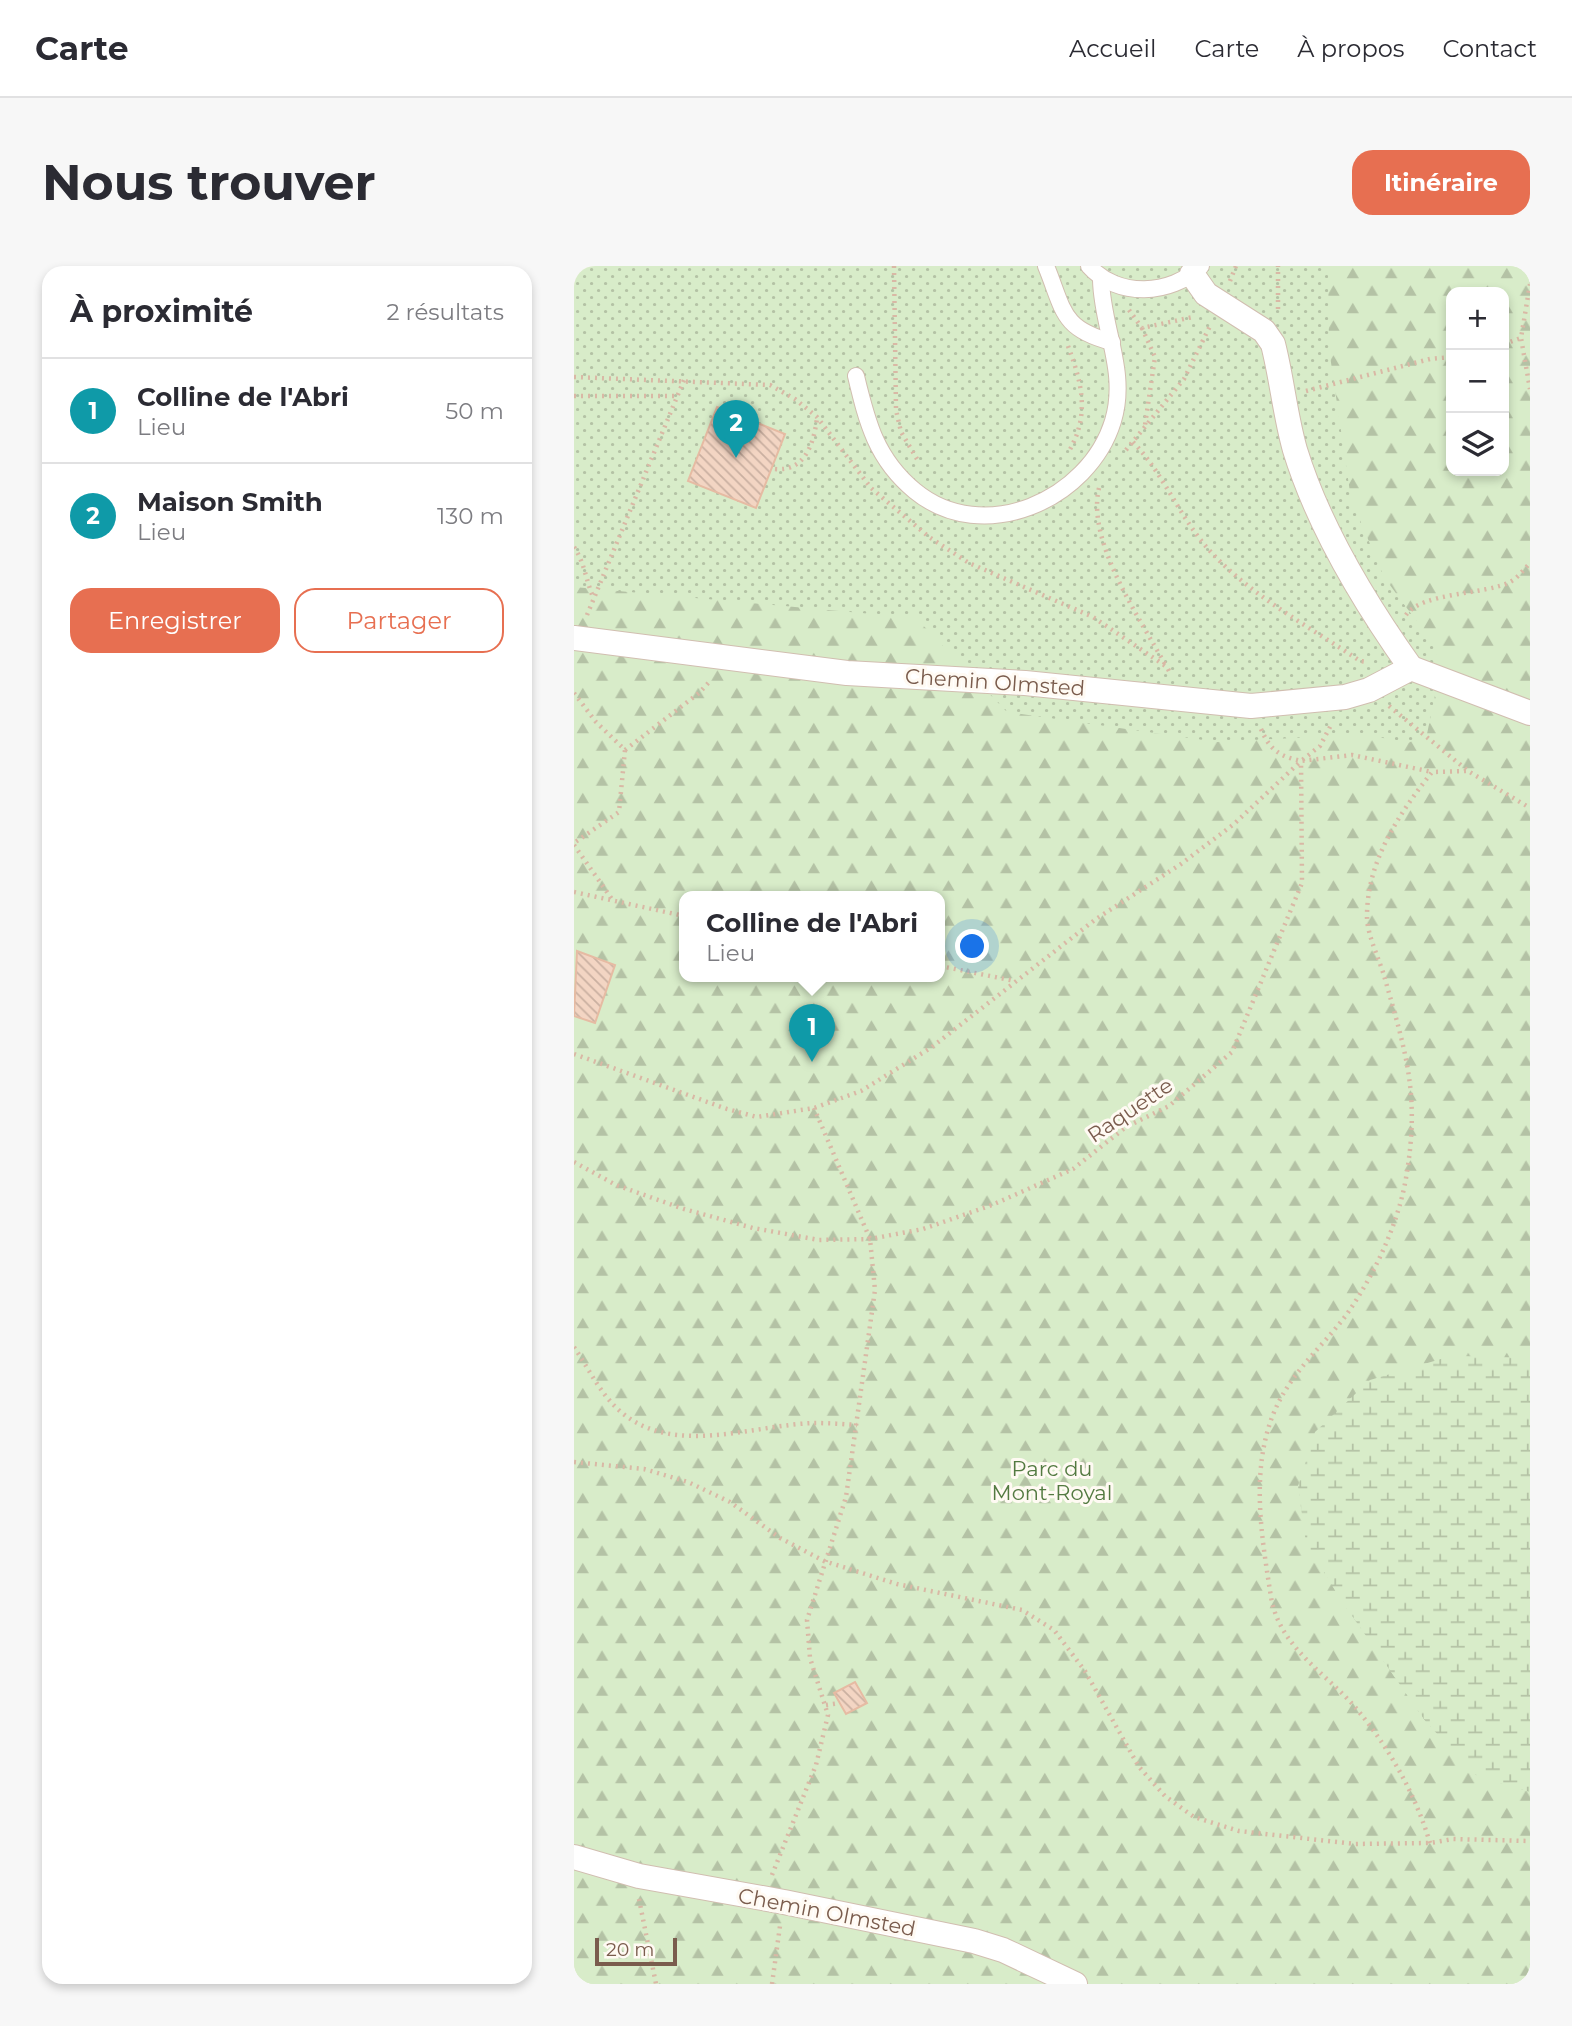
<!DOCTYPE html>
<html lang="fr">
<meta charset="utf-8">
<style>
body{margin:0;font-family:Montserrat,sans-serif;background:#f7f7f7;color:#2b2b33}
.controls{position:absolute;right:21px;top:21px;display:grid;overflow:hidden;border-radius:14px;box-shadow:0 4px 10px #0003}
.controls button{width:63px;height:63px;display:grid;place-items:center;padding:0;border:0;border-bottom:2px solid #e1e1e2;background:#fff;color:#2b2b33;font:35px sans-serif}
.scale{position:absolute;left:21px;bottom:18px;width:82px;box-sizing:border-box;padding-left:7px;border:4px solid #7a5c4d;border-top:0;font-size:19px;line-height:24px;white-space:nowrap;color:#7a5c4d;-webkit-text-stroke:5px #fffaf3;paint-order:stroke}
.you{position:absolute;left:399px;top:681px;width:24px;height:24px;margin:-18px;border:5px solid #fff;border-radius:50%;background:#1a73e8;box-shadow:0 0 0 10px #1a73e833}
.badge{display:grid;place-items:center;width:46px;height:46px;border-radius:50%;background:#e76f51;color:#fff;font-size:23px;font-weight:700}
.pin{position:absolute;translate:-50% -58px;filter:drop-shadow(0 2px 4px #0008)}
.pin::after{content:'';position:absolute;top:37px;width:24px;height:21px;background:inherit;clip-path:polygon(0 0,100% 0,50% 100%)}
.popup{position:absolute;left:105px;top:625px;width:266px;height:91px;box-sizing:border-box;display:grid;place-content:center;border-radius:14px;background:#fff;filter:drop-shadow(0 2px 5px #0005);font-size:23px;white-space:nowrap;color:#7c7c81}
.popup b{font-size:26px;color:#2b2b33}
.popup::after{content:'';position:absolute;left:50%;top:100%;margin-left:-14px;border:14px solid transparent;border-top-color:#fff}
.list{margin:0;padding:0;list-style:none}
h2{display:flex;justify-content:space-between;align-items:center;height:91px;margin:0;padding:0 28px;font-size:30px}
h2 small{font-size:23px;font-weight:400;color:#7c7c81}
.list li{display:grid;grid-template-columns:46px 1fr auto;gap:21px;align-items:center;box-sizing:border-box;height:105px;padding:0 28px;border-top:2px solid #e1e1e2}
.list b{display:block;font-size:26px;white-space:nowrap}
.list p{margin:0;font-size:23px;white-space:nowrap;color:#7c7c81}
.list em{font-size:23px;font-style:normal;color:#7c7c81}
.actions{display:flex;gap:14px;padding:21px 28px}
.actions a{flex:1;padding:16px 0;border:2px solid #e76f51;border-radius:21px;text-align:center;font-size:24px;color:#e76f51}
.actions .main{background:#e76f51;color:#fff}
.icon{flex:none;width:38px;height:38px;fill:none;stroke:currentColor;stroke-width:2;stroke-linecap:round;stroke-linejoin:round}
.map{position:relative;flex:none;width:956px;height:1718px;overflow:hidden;border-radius:21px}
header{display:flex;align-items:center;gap:42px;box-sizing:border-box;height:98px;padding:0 35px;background:#fff;border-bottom:2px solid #e1e1e2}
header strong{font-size:33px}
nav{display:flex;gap:38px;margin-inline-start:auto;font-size:24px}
.intro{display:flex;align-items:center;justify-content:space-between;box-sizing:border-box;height:168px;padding:0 42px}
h1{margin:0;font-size:49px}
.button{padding:18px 32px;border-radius:21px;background:#e76f51;color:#fff;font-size:24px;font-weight:700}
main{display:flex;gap:42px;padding:0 42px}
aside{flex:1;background:#fff;border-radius:21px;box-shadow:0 4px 10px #0003}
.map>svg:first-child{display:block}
.grass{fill:url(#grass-dots);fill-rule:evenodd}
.forest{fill:url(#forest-firs);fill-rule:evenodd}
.wetland{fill:url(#wetland-marsh)}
.building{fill:url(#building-back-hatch);stroke:#e6bba3;stroke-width:2}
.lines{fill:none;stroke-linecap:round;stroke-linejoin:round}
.service-casing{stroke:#d1beb0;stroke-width:18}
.pedestrian-casing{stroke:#d1beb0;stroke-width:26}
.path{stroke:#d9b8a5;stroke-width:4.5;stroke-dasharray:2 5;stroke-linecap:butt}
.service{stroke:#fff;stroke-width:16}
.pedestrian{stroke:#fff;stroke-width:24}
.labels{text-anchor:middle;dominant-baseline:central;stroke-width:6;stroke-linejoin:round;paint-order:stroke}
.street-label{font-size:21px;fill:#7a5c4d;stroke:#fffaf3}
.park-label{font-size:21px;fill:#537a41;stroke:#fffaf3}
</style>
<header>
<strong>Carte</strong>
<nav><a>Accueil</a><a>Carte</a><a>À propos</a><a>Contact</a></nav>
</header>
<div class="intro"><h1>Nous trouver</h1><a class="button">Itinéraire</a></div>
<main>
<aside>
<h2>À proximité<small>2 résultats</small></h2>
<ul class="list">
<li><span class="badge" style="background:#0f9aa8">1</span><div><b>Colline de l'Abri</b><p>Lieu</p></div><em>50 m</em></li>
<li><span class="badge" style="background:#0f9aa8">2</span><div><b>Maison Smith</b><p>Lieu</p></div><em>130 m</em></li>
</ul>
<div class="actions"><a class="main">Enregistrer</a><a>Partager</a></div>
</aside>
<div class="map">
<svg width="956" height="1718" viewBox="0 0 956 1718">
<defs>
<pattern id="grass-dots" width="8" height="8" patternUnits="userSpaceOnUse" patternTransform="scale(1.75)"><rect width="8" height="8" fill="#d8ecc9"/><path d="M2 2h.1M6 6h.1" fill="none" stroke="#b4c2a5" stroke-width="1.8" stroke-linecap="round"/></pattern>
<pattern id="forest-firs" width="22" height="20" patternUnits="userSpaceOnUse" patternTransform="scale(1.75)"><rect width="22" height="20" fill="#d8ecc9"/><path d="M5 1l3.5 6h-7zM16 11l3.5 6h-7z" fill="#b4c2a5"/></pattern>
<pattern id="wetland-marsh" width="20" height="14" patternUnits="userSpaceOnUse" patternTransform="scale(1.75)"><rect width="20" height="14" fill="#d8ecc9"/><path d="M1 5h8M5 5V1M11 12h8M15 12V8" fill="none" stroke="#b4c2a5"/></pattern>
<pattern id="building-back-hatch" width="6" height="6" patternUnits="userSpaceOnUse" patternTransform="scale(1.75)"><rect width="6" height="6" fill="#f3d5c3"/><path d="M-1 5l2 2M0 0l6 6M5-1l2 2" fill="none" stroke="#cab0a1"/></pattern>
</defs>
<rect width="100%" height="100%" fill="#fdf6ec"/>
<path class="grass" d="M 0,0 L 956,0 L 956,1718 L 0,1718 ZM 877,26 L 930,26 L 930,205 L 877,205 ZM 110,630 L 366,630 L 366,710 L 110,710 Z"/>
<path class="forest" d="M 754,0 L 956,0 L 956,1092 L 877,1090 L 724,1220 L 733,1277 L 767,1334 L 852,1456 L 903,1510 L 956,1526 L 956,1718 L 0,1718 L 0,321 L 342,352 L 433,446 L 643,476 L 794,468 L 832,478 L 853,468 L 861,429 L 863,383 L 810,311 L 777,233 L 755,83 ZM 877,26 L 930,26 L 930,205 L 877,205 ZM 110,630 L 366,630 L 366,710 L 110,710 Z"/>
<polygon class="wetland" points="877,1090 956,1092 956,1526 903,1510 852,1456 767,1334 732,1277 724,1220 741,1166 796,1114"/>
<g class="building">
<polygon points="143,141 211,168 182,242 114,215"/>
<polygon points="3,685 41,699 21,757 0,750"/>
<polygon points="281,1416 293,1437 272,1448 260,1427"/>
</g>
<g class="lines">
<g class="service-casing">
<g id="service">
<path d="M 472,0 C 490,44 487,63 538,76"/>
<path d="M 515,0 C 543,32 597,30 627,0"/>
<path d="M 282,110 C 293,156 302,193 341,225 C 409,281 515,234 539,155 C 554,106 528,62 527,14"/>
</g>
</g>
<g class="pedestrian-casing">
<g id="pedestrian">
<path d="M 618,8 L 632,28 L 690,65 L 699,78 C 708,113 711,149 721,184 C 745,262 790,336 837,402"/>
<polyline points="0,372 273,407 451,417 677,440 771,431 795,424 837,402 956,447"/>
<polyline points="0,1591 65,1610 210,1636 400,1675 429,1684 501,1718"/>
</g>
</g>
<g class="path">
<polyline points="320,0 322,144 327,166 343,193"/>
<polyline points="656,15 662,0"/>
<polyline points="956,18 947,72 956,123"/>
<polyline points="704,43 704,0"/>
<polyline points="555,44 568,62 619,51"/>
<polyline points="568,62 581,91 571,159"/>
<polyline points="930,78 947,72"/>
<path d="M 494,80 C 508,117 516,149 495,185"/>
<polyline points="0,111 196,119 221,133 243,151 297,222 355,271 395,297 519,351 593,401 596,407"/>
<polyline points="732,125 856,93 877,91"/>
<polyline points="0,130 105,130"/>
<path d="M 559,176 C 590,208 605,251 636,285 C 677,330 736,361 786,395 L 794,396"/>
<polyline points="552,184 610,113 637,58"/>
<path d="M 201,203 C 231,206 240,177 243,152"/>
<path d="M 525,222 C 512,276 567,354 592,400"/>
<path d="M 0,281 C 11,297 12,316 20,333"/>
<polyline points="13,349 110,114"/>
<path d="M 832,349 C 848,326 910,329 936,316 C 944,312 950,303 956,297"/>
<polyline points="0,427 22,456 51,484 45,546 0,577"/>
<polyline points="815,440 894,505 956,542"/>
<path d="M 687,463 C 696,484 705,490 727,495 L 746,480 L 757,459"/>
<polyline points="51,484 125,427 137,414"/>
<polyline points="0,579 40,636"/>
<polyline points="0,626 110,650"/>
<polyline points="366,700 441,715"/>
<polyline points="0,788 153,843 183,851 240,842 287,825 358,781 522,653 607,598 660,558 727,495 778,489 858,506"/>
<polyline points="0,896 42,919 110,943 179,962 245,974 296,973 349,963 418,939 499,903 552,861 595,840 658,786 728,617 727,495"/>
<path d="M 0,1081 C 15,1103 26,1128 47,1146 C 100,1191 178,1159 240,1157 C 254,1157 269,1158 283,1159"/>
<polyline points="0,1196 70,1203 114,1216 156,1236 206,1272 250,1295 323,1318 448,1344 480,1364 511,1405 565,1501 591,1530 620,1551 665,1565 781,1578 856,1577 879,1573 956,1575"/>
<polyline points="252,1439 266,1437"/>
<path d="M 856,1577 C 842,1530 817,1485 786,1447 C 755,1408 706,1384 697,1331 C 688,1273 677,1211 697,1154 C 713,1109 746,1084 773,1048 C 800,1009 824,959 832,912 C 846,831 833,790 811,713 C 806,694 793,670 793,650 C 793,595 825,548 858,506 L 894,505"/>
<polyline points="198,1609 242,1499 254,1449 236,1392 233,1354 272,1231 301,1024 296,973 240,842"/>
<polyline points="65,1633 82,1718"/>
<polyline points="198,1718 206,1660"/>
</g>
<use href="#service" class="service"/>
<use href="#pedestrian" class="pedestrian"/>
</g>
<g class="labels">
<g class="street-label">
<text transform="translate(421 416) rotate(4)">Chemin Olmsted</text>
<text transform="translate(556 844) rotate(-34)">Raquette</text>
<text transform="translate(253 1646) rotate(11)">Chemin Olmsted</text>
</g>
<g class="park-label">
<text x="478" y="1202">Parc du<tspan x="478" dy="24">Mont-Royal</tspan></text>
</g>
</g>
</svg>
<div class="controls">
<button>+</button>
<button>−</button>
<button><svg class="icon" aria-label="layers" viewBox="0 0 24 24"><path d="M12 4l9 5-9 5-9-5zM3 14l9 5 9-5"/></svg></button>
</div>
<div class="scale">20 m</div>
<div class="you"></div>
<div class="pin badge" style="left:238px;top:796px;background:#0f9aa8">1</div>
<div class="popup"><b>Colline de l'Abri</b>Lieu</div>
<div class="pin badge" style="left:162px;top:192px;background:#0f9aa8">2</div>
</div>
</main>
